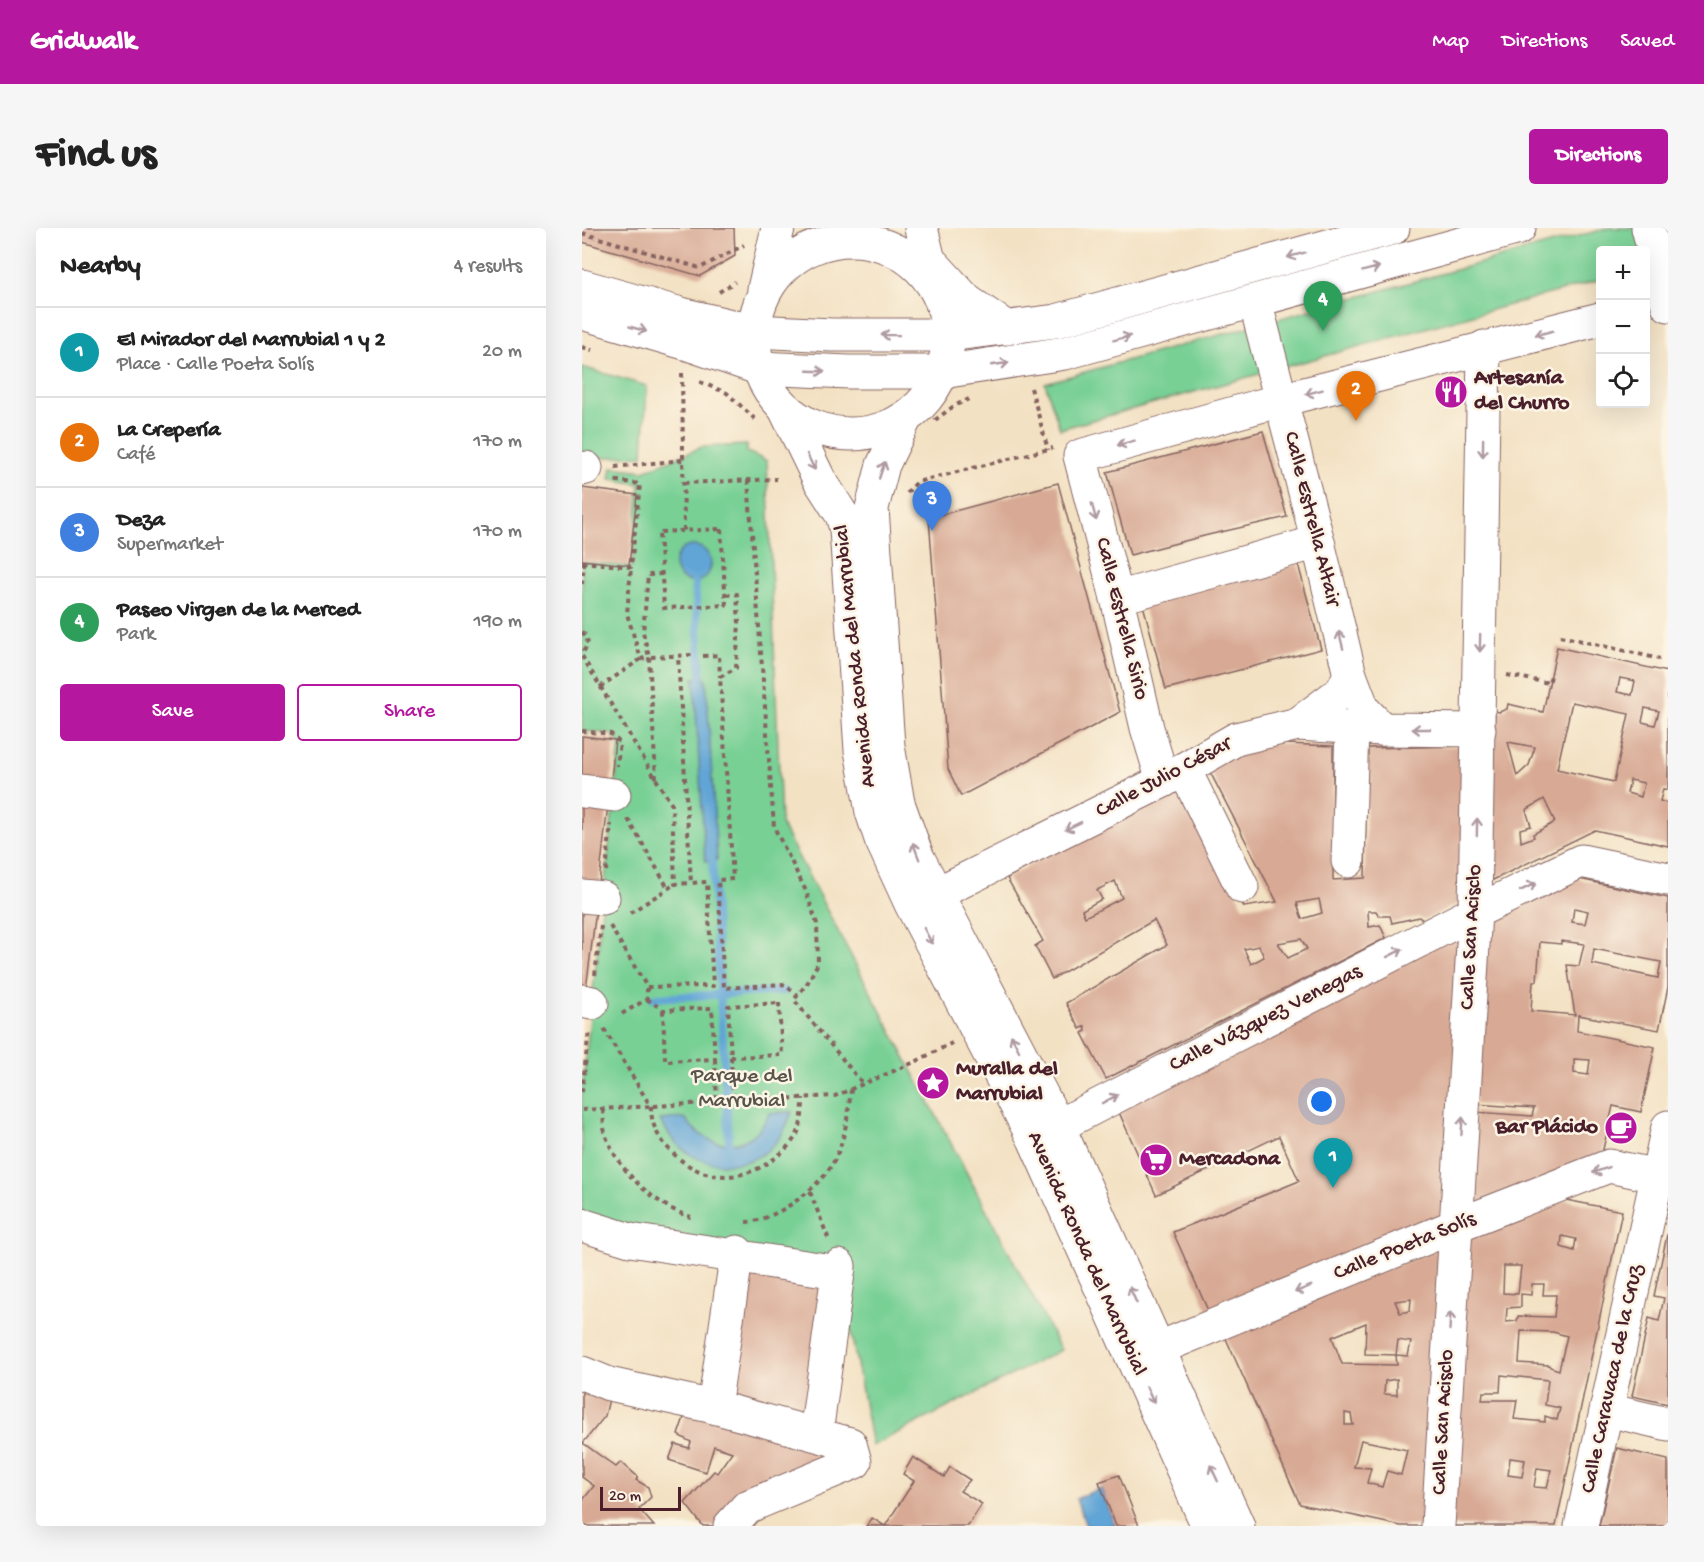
<!DOCTYPE html>
<meta charset="utf-8">
<style>
body{margin:0;font-family:"Gochi Hand",sans-serif;background:#f6f6f6;color:#222}
.controls{position:absolute;right:18px;top:18px;display:grid;overflow:hidden;border-radius:6px;box-shadow:0 6px 24px #0002}
.controls button{width:54px;height:54px;display:grid;place-items:center;padding:0;border:0;border-bottom:2px solid #e0e0e0;background:#fff;color:#222;font:30px sans-serif}
.scale{position:absolute;left:18px;bottom:15px;width:81px;box-sizing:border-box;padding-left:6px;border:3px solid #4a1f2b;border-top:0;font-size:16px;line-height:21px;white-space:nowrap;color:#4a1f2b;-webkit-text-stroke:4px #fcf5e5;paint-order:stroke}
.you{position:absolute;left:740px;top:874px;width:21px;height:21px;margin:-15px;border:4px solid #fff;border-radius:50%;background:#1a73e8;box-shadow:0 0 0 9px #1a73e833}
.badge{display:grid;place-items:center;width:39px;height:39px;border-radius:50%;background:#b5179e;color:#fff;font-size:20px;font-weight:700}
.pin{position:absolute;translate:-50% -50px;filter:drop-shadow(0 2px 3px #0008)}
.pin::after{content:'';position:absolute;top:32px;width:21px;height:18px;background:inherit;clip-path:polygon(0 0,100% 0,50% 100%)}
.list{margin:0;padding:0;list-style:none}
h2{display:flex;justify-content:space-between;align-items:center;height:78px;margin:0;padding:0 24px;font-size:26px}
h2 small{font-size:20px;font-weight:400;color:#767676}
.list li{display:grid;grid-template-columns:39px 1fr auto;gap:18px;align-items:center;box-sizing:border-box;height:90px;padding:0 24px;border-top:2px solid #e0e0e0}
.list b{display:block;font-size:22px;white-space:nowrap}
.list p{margin:0;font-size:20px;white-space:nowrap;color:#767676}
.list em{font-size:20px;font-style:normal;color:#767676}
.actions{display:flex;gap:12px;padding:18px 24px}
.actions a{flex:1;padding:14px 0;border:2px solid #b5179e;border-radius:6px;text-align:center;font-size:21px;color:#b5179e}
.actions .main{background:#b5179e;color:#fff}
.icon{flex:none;width:33px;height:33px;fill:none;stroke:currentColor;stroke-width:2;stroke-linecap:round;stroke-linejoin:round}
.map{position:relative;flex:none;width:1086px;height:1298px;overflow:hidden;border-radius:6px}
header{display:flex;align-items:center;gap:36px;box-sizing:border-box;height:84px;padding:0 30px;background:#b5179e;color:#fff}
header strong{font-size:28px}
nav{display:flex;gap:33px;margin-inline-start:auto;font-size:21px}
.intro{display:flex;align-items:center;justify-content:space-between;box-sizing:border-box;height:144px;padding:0 36px}
h1{margin:0;font-size:42px}
.button{padding:15px 27px;border-radius:6px;background:#b5179e;color:#fff;font-size:21px;font-weight:700}
main{display:flex;gap:36px;padding:0 36px}
aside{flex:1;background:#fff;border-radius:6px;box-shadow:0 6px 24px #0002}
.map>svg:first-child{display:block}
.green{fill:#78d095;stroke:#617860;stroke-width:1.5}
.water{fill:#60a5d6;stroke:#556280;stroke-width:1.5}
.lines{fill:none;stroke-linecap:round;stroke-linejoin:round}
.stream{stroke:#60a5d6;stroke-width:8}
.building{fill:#d8aa95;fill-rule:evenodd}
.minor-casing{stroke:#856360;stroke-width:35}
.major-casing{stroke:#856360;stroke-width:35}
.path{stroke:#856360;stroke-width:4;stroke-dasharray:4.5 4.5;stroke-linecap:butt}
.minor{stroke:#fff;stroke-width:33}
.major{stroke:#fff;stroke-width:33}
.oneway{stroke:#ae9aa0}
.labels{text-anchor:middle;dominant-baseline:central;stroke-width:5;stroke-linejoin:round;paint-order:stroke}
.poi-label{font-size:22px;font-weight:bold;fill:#4a1f2b;stroke:#fcf5e5;text-anchor:start}
.street-label{font-size:22px;fill:#4a1f2b;stroke:#fcf5e5}
.park-label{font-size:22px;fill:#58544b;stroke:#fcf5e5}
</style>
<header>
<strong>Gridwalk</strong>
<nav><a>Map</a><a>Directions</a><a>Saved</a></nav>
</header>
<div class="intro"><h1>Find us</h1><a class="button">Directions</a></div>
<main>
<aside>
<h2>Nearby<small>4 results</small></h2>
<ul class="list">
<li><span class="badge" style="background:#0f9aa8">1</span><div><b>El Mirador del Marrubial 1 y 2</b><p>Place · Calle Poeta Solís</p></div><em>20 m</em></li>
<li><span class="badge" style="background:#e8710a">2</span><div><b>La Crepería</b><p>Café</p></div><em>170 m</em></li>
<li><span class="badge" style="background:#3f7fe0">3</span><div><b>Deza</b><p>Supermarket</p></div><em>170 m</em></li>
<li><span class="badge" style="background:#2e9e5b">4</span><div><b>Paseo Virgen de la Merced</b><p>Park</p></div><em>190 m</em></li>
</ul>
<div class="actions"><a class="main">Save</a><a>Share</a></div>
</aside>
<div class="map">
<svg width="1086" height="1298" viewBox="0 0 1086 1298">
<rect width="100%" height="100%" fill="#fcf5e5"/>
<filter id="ink" filterUnits="userSpaceOnUse"><feTurbulence type="fractalNoise" baseFrequency=".0167" numOctaves="2"/><feDisplacementMap in="SourceGraphic" scale="12" xChannelSelector="R" yChannelSelector="G"/><feConvolveMatrix kernelMatrix="1 2 1 2 8 2 1 2 1" color-interpolation-filters="sRGB"/></filter>
<filter id="wash" filterUnits="userSpaceOnUse"><feTurbulence type="fractalNoise" baseFrequency=".008" numOctaves="4" result="noise"/><feDisplacementMap in="SourceGraphic" scale="24" xChannelSelector="R" yChannelSelector="G"/><feGaussianBlur stdDeviation="1.35" result="paint"/><feColorMatrix in="noise" values="0 0 0 0 0 0 0 0 0 0 0 0 0 0 0 0 0 1.4 0 .05"/><feComposite in="paint" operator="in"/></filter>
<g filter="url(#wash)">
<rect width="100%" height="100%" fill="#f3e1c3"/>
<g class="green">
<polygon points="1026,0 1086,0 1086,34 1064,22 1018,22 1018,52 478,201 463,155"/>
<polygon points="0,139 65,158 61,227 0,231"/>
<polygon points="165,217 165,224 185,233 199,596 479,1122 290,1218 257,1038 0,995 0,864 38,515 29,506 0,503 0,334 50,339 58,256 28,251 30,239 62,243 120,219"/>
</g>
<g class="water">
<circle cx="111" cy="336" r="18"/>
<polygon points="112,450 124,450 135,632 123,633"/>
<path d="M 210,884 C 206,894 202,905 195,913 C 171,942 125,943 98,919 C 89,911 84,902 78,892 L 103,890 C 125,924 171,926 187,885 Z"/>
<polygon points="519,1260 533,1298 504,1298 494,1271"/>
</g>
<g class="lines">
<g class="stream">
<polyline points="113,354 119,450"/>
<polyline points="130,632 147,916"/>
<polyline points="71,770 203,763"/>
</g>
</g>
<g id="blocks">
<g class="building">
<polygon points="0,0 152,0 153,28 118,48 0,14"/>
<polygon points="681,203 705,289 626,307 548,327 525,244"/>
<polygon points="476,255 538,484 379,568 366,541 347,290"/>
<polygon points="0,260 55,267 47,337 0,332"/>
<polygon points="716,336 739,421 584,461 561,377"/>
<path d="M 975,419 L 1086,444 L 1086,562 L 1081,561 L 1078,573 L 1086,575 L 1086,618 L 1013,602 L 905,655 L 913,483 L 917,484 L 925,481 L 926,476 L 961,484 ZM 1038,450 L 1053,453 L 1050,467 L 1035,464 ZM 990,474 L 1047,486 L 1032,554 L 975,541 ZM 1063,480 L 1077,483 L 1073,497 L 1060,494 ZM 926,514 L 953,519 L 947,537 L 935,548 ZM 1048,552 L 1062,555 L 1059,569 L 1045,565 ZM 962,571 L 973,594 L 951,606 L 952,609 L 939,614 L 938,601 L 949,598 L 944,582 Z"/>
<polygon points="0,508 33,512 28,563 0,560"/>
<path d="M 679,515 L 751,518 L 751,652 L 783,650 L 785,520 L 889,518 L 887,671 L 841,692 L 837,689 L 810,695 L 808,688 L 797,688 L 794,683 L 786,683 L 787,699 L 798,697 L 804,710 L 524,851 L 500,805 L 504,803 L 503,798 L 498,801 L 484,775 L 585,717 L 572,692 L 470,751 L 453,718 L 461,713 L 425,650 L 595,556 L 662,679 L 695,674 L 626,540 ZM 533,653 L 540,670 L 503,689 L 500,682 L 520,671 L 515,662 ZM 737,671 L 740,685 L 720,691 L 715,675 ZM 719,711 L 725,721 L 706,730 L 696,715 ZM 677,718 L 682,729 L 669,736 L 662,721 Z"/>
<polygon points="0,573 26,576 17,655 0,654"/>
<path d="M 978,647 L 1086,670 L 1086,759 L 1077,802 L 996,787 L 995,803 L 1073,819 L 1059,884 L 1031,878 L 1019,930 L 886,978 L 893,884 L 950,888 L 952,880 L 893,876 L 904,682 ZM 992,680 L 1006,683 L 1003,696 L 990,694 ZM 979,713 L 1002,716 L 997,738 L 985,737 L 993,787 L 949,783 L 951,753 L 955,753 L 958,714 L 979,716 ZM 1012,721 L 1079,734 L 1076,750 L 1010,736 ZM 992,831 L 1008,832 L 1006,847 L 992,845 Z"/>
<polygon points="0,680 14,682 4,762 0,762"/>
<polygon points="882,700 862,998 628,1087 591,1004 717,953 697,908 574,967 536,882"/>
<path d="M 984,972 L 1040,983 L 974,1298 L 868,1298 L 886,1008 ZM 980,1008 L 994,1011 L 992,1023 L 979,1019 ZM 922,1038 L 939,1038 L 936,1066 L 921,1065 ZM 950,1056 L 962,1056 L 961,1067 L 974,1067 L 972,1089 L 936,1088 L 935,1093 L 924,1094 L 925,1080 L 939,1079 L 939,1066 L 949,1067 ZM 939,1103 L 971,1104 L 985,1108 L 977,1142 L 968,1139 L 967,1137 L 937,1135 ZM 919,1147 L 966,1152 L 963,1177 L 978,1180 L 975,1192 L 963,1188 L 963,1194 L 932,1191 L 935,1172 L 900,1172 L 901,1164 L 918,1164 ZM 928,1230 L 943,1232 L 940,1249 L 926,1247 ZM 955,1240 L 969,1242 L 965,1260 L 952,1259 Z"/>
<polygon points="1085,1007 1086,1008 1086,1176 1050,1168 1067,1090 1077,1093 1082,1070 1072,1068"/>
<path d="M 860,1020 L 843,1298 L 819,1298 L 718,1276 L 641,1104 ZM 829,1071 L 828,1083 L 818,1085 L 813,1073 ZM 784,1095 L 783,1126 L 814,1127 L 816,1112 L 829,1114 L 826,1128 L 814,1127 L 815,1137 L 760,1136 L 750,1109 ZM 815,1151 L 815,1167 L 802,1166 L 803,1153 ZM 763,1185 L 769,1186 L 771,1197 L 763,1197 ZM 779,1212 L 825,1222 L 819,1247 L 805,1243 L 800,1259 L 785,1255 L 789,1240 L 772,1239 Z"/>
<polygon points="164,1034 245,1046 221,1190 144,1170"/>
<polygon points="0,1159 27,1171 23,1188 1,1215 34,1239 39,1234 56,1249 54,1252 66,1259 69,1269 57,1281 72,1298 0,1298 0,1273 12,1258 0,1249"/>
<polygon points="107,1175 259,1223 143,1298 121,1298 103,1275 132,1243 135,1245 150,1224 132,1218 124,1244 87,1232 93,1216 107,1220 109,1214 96,1207"/>
<polygon points="1035,1220 1086,1232 1086,1298 1017,1298"/>
<polygon points="331,1229 362,1249 368,1239 388,1252 378,1263 400,1276 386,1298 303,1298 332,1253 321,1246"/>
<polygon points="537,1247 557,1298 534,1298 517,1254"/>
<polygon points="290,1290 303,1298 285,1298"/>
</g>
</g>
</g>
<g filter="url(#ink)">
<use href="#blocks" fill-opacity="0" stroke="#856360" stroke-width="1.5"/>
<g class="lines">
<g class="minor-casing">
<g id="minor">
<polyline points="1066,0 1086,77"/>
<polyline points="673,73 736,314 768,447 781,481 800,501"/>
<polyline points="0,241 4,240"/>
<polyline points="535,370 736,314"/>
<polyline points="716,496 760,463 768,447"/>
<polyline points="602,541 660,659"/>
<polyline points="581,553 565,500 535,370 498,228 699,172 1018,91"/>
<polyline points="0,563 32,567"/>
<polyline points="766,633 770,499"/>
<polyline points="354,666 581,553 654,511 716,496 800,501 897,502"/>
<polyline points="0,668 21,670"/>
<polyline points="0,773 10,775"/>
<polyline points="476,898 893,684 999,633 1086,651"/>
<polyline points="0,997 48,1012 256,1044"/>
<polyline points="575,1121 873,998 1027,938 1076,948"/>
<polyline points="0,1145 27,1156 132,1179 268,1216 273,1234 165,1279 148,1298"/>
<polyline points="132,1179 155,1024"/>
<polyline points="1025,1182 1086,1196"/>
<polyline points="234,1206 257,1038"/>
<polyline points="856,1298 893,684 902,119"/>
<polyline points="999,1298 1086,899"/>
</g>
</g>
<g class="major-casing">
<g id="major">
<polyline points="339,0 353,57"/>
<circle cx="269" cy="109" r="97"/>
<polyline points="352,37 385,73 425,100"/>
<polyline points="0,58 99,86 171,103 250,107 366,107 474,93 811,0"/>
<polyline points="182,61 196,0"/>
<polyline points="0,85 106,116 176,140 267,144 360,144 483,125 937,0"/>
<polyline points="203,181 237,251 260,287 264,301 279,522 290,584 299,611 329,676 452,911 626,1298"/>
<polyline points="323,191 301,237 290,280 306,518 316,575 335,628 476,898 656,1298"/>
</g>
</g>
<g class="path">
<polyline points="0,5 118,40 162,17"/>
<polyline points="137,64 153,54"/>
<polyline points="0,119 10,122"/>
<polyline points="100,145 102,303"/>
<polyline points="118,154 145,165 175,193"/>
<polyline points="449,160 466,222"/>
<polyline points="353,192 372,178 387,171"/>
<polyline points="33,239 101,232"/>
<polyline points="166,252 192,599 224,663 235,696 236,735 226,754 212,772 281,856"/>
<polyline points="102,255 195,251"/>
<polyline points="325,265 335,254 471,220"/>
<polygon points="139,301 144,377 82,380 77,304"/>
<polyline points="0,334 49,339 58,256 29,252"/>
<polyline points="80,346 66,347 61,404 67,429 111,427"/>
<polyline points="0,356 2,335"/>
<polyline points="144,367 155,366 157,395 154,440 138,449 151,651 136,652 142,760 201,756 216,767"/>
<polyline points="0,404 4,408 6,416 0,426"/>
<polyline points="978,408 1078,431"/>
<polyline points="0,428 74,551 67,429 59,431 45,386 49,339"/>
<polyline points="121,428 137,427 138,449"/>
<polyline points="925,447 967,455 970,444"/>
<polyline points="18,459 59,431"/>
<polyline points="0,503 29,506 38,515 35,538"/>
<polyline points="74,551 90,577 93,656 109,655"/>
<polyline points="46,591 86,660"/>
<polyline points="24,643 29,596"/>
<polyline points="48,685 93,656"/>
<polyline points="28,698 65,759 65,771 38,787"/>
<polyline points="13,747 19,698"/>
<polyline points="65,759 131,758 125,654 109,655 96,428"/>
<polyline points="65,771 81,782 130,780 133,831 83,833 81,782"/>
<polygon points="197,775 200,827 149,829 146,778"/>
<path d="M 22,801 L 69,879 C 69,895 75,908 86,920 C 117,955 161,957 197,927 C 205,920 213,912 217,902 C 220,892 221,881 221,870"/>
<polyline points="149,829 151,874"/>
<polyline points="133,831 135,875"/>
<polyline points="0,864 7,802"/>
<polyline points="0,882 253,868 335,833 370,815"/>
<path d="M 21,882 C 22,889 21,898 23,905 C 34,941 73,978 109,989"/>
<polyline points="228,964 247,1012"/>
<path d="M 164,994 C 194,993 242,957 254,929 C 264,907 266,885 269,862"/>
</g>
<use href="#minor" class="minor"/>
<use href="#major" class="major"/>
</g>
<defs><path id="oneway-shaft" d="M-6 0H5M1.5-3L5.5 0L1.5 3" fill="none" stroke-width="1.6" stroke-linecap="round" stroke-linejoin="round" transform="scale(1.5)"/></defs>
<g class="oneway">
<use href="#oneway-shaft" transform="translate(714 27) rotate(165)"/>
<use href="#oneway-shaft" transform="translate(789 41) rotate(-15)"/>
<use href="#oneway-shaft" transform="translate(56 101) rotate(16)"/>
<use href="#oneway-shaft" transform="translate(962 105) rotate(166)"/>
<use href="#oneway-shaft" transform="translate(308 107) rotate(-179)"/>
<use href="#oneway-shaft" transform="translate(540 110) rotate(-15)"/>
<use href="#oneway-shaft" transform="translate(418 136) rotate(-8)"/>
<use href="#oneway-shaft" transform="translate(234 143) rotate(2)"/>
<use href="#oneway-shaft" transform="translate(732 164) rotate(165)"/>
<use href="#oneway-shaft" transform="translate(544 215) rotate(165)"/>
<use href="#oneway-shaft" transform="translate(901 220) rotate(91)"/>
<use href="#oneway-shaft" transform="translate(229 234) rotate(64)"/>
<use href="#oneway-shaft" transform="translate(300 242) rotate(-71)"/>
<use href="#oneway-shaft" transform="translate(512 284) rotate(75)"/>
<use href="#oneway-shaft" transform="translate(759 412) rotate(-104)"/>
<use href="#oneway-shaft" transform="translate(898 415) rotate(91)"/>
<use href="#oneway-shaft" transform="translate(839 501) rotate(-180)"/>
<use href="#oneway-shaft" transform="translate(491 598) rotate(154)"/>
<use href="#oneway-shaft" transform="translate(895 599) rotate(-89)"/>
<use href="#oneway-shaft" transform="translate(334 623) rotate(-111)"/>
<use href="#oneway-shaft" transform="translate(946 659) rotate(-26)"/>
<use href="#oneway-shaft" transform="translate(346 708) rotate(62)"/>
<use href="#oneway-shaft" transform="translate(813 725) rotate(-27)"/>
<use href="#oneway-shaft" transform="translate(433 815) rotate(-117)"/>
<use href="#oneway-shaft" transform="translate(528 871) rotate(-27)"/>
<use href="#oneway-shaft" transform="translate(880 898) rotate(-86)"/>
<use href="#oneway-shaft" transform="translate(1019 942) rotate(161)"/>
<use href="#oneway-shaft" transform="translate(721 1061) rotate(158)"/>
<use href="#oneway-shaft" transform="translate(551 1067) rotate(-114)"/>
<use href="#oneway-shaft" transform="translate(868 1093) rotate(-87)"/>
<use href="#oneway-shaft" transform="translate(568 1167) rotate(66)"/>
<use href="#oneway-shaft" transform="translate(632 1245) rotate(-115)"/>
</g>
</g>
<defs>
<g id="restaurant-disc" transform="scale(1.725)"><circle r="9.5" fill="#b5179e" stroke="#fcf5e5"/><path d="M-5-6h1v4h1v-4h1v4h1v-4h1v5L-1.5 .5V6h-2V.5L-5-1ZM5-6V6H3V1.5H1.5Q1.5-4 5-6Z" fill="#fff"/></g>
<g id="sight-disc" transform="scale(1.725)"><circle r="9.5" fill="#b5179e" stroke="#fcf5e5"/><path d="M0-6L1.8-2.2L6-1.7L2.9 1.2L3.7 5.4L0 3.3L-3.7 5.4L-2.9 1.2L-6-1.7L-1.8-2.2Z" fill="#fff"/></g>
<g id="cafe-disc" transform="scale(1.725)"><circle r="9.5" fill="#b5179e" stroke="#fcf5e5"/><path d="M-5.5-4.5H6V0H3Q3 3.5 0 3.5H-2.5Q-5.5 3.5-5.5 0ZM3-3.2v2h1.7v-2ZM-6 4.5H4V6H-6Z" fill="#fff"/></g>
<g id="supermarket-disc" transform="scale(1.725)"><circle r="9.5" fill="#b5179e" stroke="#fcf5e5"/><path d="M-6-5.5h2.5l.6 2H6L4.5 2H-2.5L-4.4-4H-6ZM-1.5 3.2a1.3 1.3 0 1 0 .1 0ZM3 3.2a1.3 1.3 0 1 0 .1 0Z" fill="#fff"/></g>
</defs>
<g fill-rule="evenodd">
<use href="#restaurant-disc" x="869" y="164"/>
<use href="#sight-disc" x="351" y="855"/>
<use href="#cafe-disc" x="1039" y="900"/>
<use href="#supermarket-disc" x="574" y="932"/>
</g>
<g class="labels">
<g class="poi-label">
<text x="892" y="151">Artesanía<tspan x="892" dy="25">del Churro</tspan></text>
<text x="374" y="842">Muralla del<tspan x="374" dy="25">Marrubial</tspan></text>
<text x="1016" y="900" text-anchor="end">Bar Plácido</text>
<text x="597" y="932">Mercadona</text>
</g>
<g class="street-label">
<text transform="translate(729 291) rotate(76)">Calle Estrella Altair</text>
<text transform="translate(539 391) rotate(76)">Calle Estrella Sirio</text>
<text transform="translate(274 428) rotate(-96)">Avenida Ronda del Marrubial</text>
<text transform="translate(582 550) rotate(-28)">Calle Julio César</text>
<text transform="translate(890 709) rotate(-87)">Calle San Acisclo</text>
<text transform="translate(684 791) rotate(-27)">Calle Vázquez Venegas</text>
<text transform="translate(823 1019) rotate(-22)">Calle Poeta Solís</text>
<text transform="translate(504 1026) rotate(66)">Avenida Ronda del Marrubial</text>
<text transform="translate(1031 1151) rotate(-78)">Calle Caravaca de la Cruz</text>
<text transform="translate(862 1194) rotate(-87)">Calle San Acisclo</text>
</g>
<g class="park-label">
<text x="160" y="849">Parque del<tspan x="160" dy="25">Marrubial</tspan></text>
</g>
</g>
</svg>
<div class="controls">
<button>+</button>
<button>−</button>
<button><svg class="icon" aria-label="locate" viewBox="0 0 24 24"><circle cx="12" cy="12" r="6"/><path d="M12 2v4M12 18v4M2 12h4M18 12h4"/></svg></button>
</div>
<div class="scale">20 m</div>
<div class="you"></div>
<div class="pin badge" style="left:751px;top:960px;background:#0f9aa8">1</div>
<div class="pin badge" style="left:774px;top:193px;background:#e8710a">2</div>
<div class="pin badge" style="left:350px;top:303px;background:#3f7fe0">3</div>
<div class="pin badge" style="left:741px;top:103px;background:#2e9e5b">4</div>
</div>
</main>
